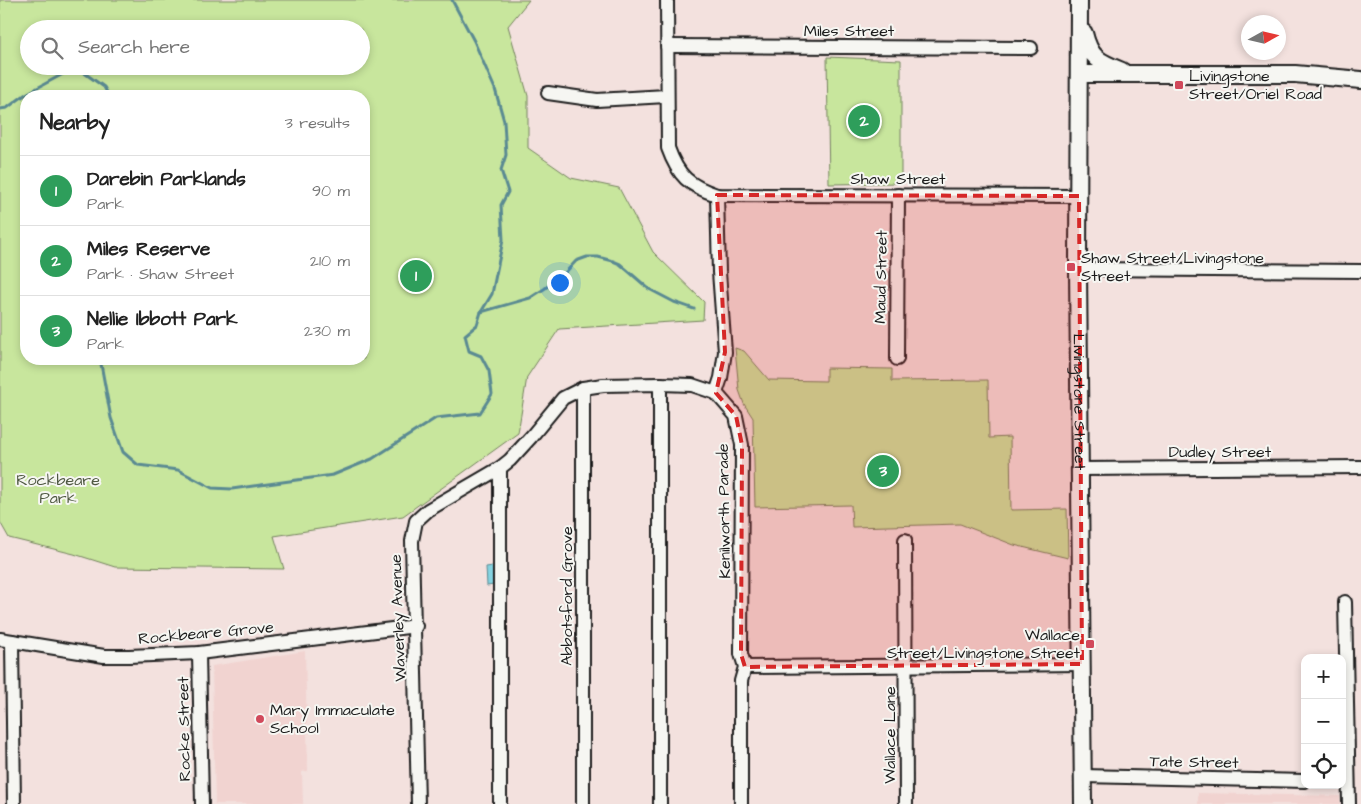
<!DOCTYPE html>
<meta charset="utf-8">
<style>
body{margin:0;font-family:"Architects Daughter",sans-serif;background:#f2f2f2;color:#222}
.controls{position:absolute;right:15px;bottom:15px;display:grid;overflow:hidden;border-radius:10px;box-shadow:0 2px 8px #0003}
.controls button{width:45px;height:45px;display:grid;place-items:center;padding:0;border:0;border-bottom:1px solid #e0e0e0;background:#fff;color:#222;font:25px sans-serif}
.compass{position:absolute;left:1241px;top:15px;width:45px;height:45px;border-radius:50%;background:#fff;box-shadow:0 2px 8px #0003;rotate:82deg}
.you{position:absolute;left:559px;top:282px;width:18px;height:18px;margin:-12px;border:4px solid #fff;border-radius:50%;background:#1a73e8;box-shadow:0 0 0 8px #1a73e833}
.badge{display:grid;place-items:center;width:32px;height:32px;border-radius:50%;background:#d1495b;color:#fff;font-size:16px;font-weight:700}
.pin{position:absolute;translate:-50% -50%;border:2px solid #fff;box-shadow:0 1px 5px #0006}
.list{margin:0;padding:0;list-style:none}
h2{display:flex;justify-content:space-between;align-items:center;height:65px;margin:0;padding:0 20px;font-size:21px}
h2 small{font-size:16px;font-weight:400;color:#767676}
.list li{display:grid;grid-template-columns:32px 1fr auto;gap:15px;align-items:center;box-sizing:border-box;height:70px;padding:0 20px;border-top:1px solid #e0e0e0}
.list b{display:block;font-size:19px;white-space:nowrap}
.list p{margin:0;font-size:16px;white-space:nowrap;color:#767676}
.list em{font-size:16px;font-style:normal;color:#767676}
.icon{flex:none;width:28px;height:28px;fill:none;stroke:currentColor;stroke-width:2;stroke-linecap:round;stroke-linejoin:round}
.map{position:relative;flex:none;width:1361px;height:804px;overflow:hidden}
.search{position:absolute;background:#fff;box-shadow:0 2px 8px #0003;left:20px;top:20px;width:350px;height:55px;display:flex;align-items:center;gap:12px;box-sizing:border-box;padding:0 18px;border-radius:28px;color:#767676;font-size:19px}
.panel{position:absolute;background:#fff;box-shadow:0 2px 8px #0003;left:20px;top:90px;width:350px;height:275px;border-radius:20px}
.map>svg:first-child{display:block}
.built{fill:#f1d3d0}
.green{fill:#c8e69d;stroke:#72815c;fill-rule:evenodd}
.water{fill:#84d3e1;stroke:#5a8a92}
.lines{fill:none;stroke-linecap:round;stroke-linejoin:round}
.stream{stroke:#5a8a92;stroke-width:3}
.minor-casing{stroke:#1c1c1c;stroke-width:16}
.major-casing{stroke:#1c1c1c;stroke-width:20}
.minor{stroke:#f6f6f2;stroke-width:12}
.major{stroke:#f6f6f2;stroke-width:16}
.marked{fill:#d62828;fill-opacity:0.2;stroke:#d62828;stroke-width:4;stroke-dasharray:10 6;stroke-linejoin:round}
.poi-dot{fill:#d1495b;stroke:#f6f6f2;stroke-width:2}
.labels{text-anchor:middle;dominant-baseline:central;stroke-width:4;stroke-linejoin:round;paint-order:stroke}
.street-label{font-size:16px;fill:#1c1c1c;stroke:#f6f6f2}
.poi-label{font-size:16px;fill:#1c1c1c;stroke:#f6f6f2;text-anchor:start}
.park-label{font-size:16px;fill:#505943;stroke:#f6f6f2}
</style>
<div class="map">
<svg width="1361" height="804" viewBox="0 0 1361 804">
<rect width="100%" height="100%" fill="#f3e1de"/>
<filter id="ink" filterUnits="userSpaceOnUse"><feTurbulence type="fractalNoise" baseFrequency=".02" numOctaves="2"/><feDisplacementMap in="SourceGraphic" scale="10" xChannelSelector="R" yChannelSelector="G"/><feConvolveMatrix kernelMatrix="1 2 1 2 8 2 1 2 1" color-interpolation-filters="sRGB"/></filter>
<g filter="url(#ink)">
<g class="built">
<polygon points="305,651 308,771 302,772 303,804 215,804 212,666"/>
<polygon points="1198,793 1340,796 1340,804 1198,804"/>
</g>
<g class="green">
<path d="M 0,0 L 529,0 L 508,26 L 528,96 L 528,148 L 571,178 L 619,188 L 653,252 L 704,302 L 703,320 L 559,329 L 527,377 L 518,433 L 403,516 L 274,536 L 284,569 L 115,567 L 74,554 L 9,538 L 0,522 ZM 29,29 L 361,29 L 361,66 L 29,66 ZM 26,96 L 364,96 L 364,359 L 26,359 Z"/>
<polygon points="827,57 901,60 901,183 829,184"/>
<polygon points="735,348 744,351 769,380 826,381 826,368 892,369 892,381 988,380 989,438 1010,437 1011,510 1067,509 1068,558 1014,545 960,524 852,527 851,505 755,507 753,418 744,404 739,390"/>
</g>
<polygon class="water" points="493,566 494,585 487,586 486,567"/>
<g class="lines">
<g class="stream">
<polyline points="0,109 7,108 26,94 76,67 104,87 109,96"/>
<polyline points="481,312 530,298 544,289 564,274 576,261 587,257 598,257 613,261 620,264 649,289 674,302 694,309"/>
<polyline points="97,359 101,364 111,418 123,452 138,465 178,470 212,488 232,489 333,475 372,459 436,418 480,413 492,394 489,371 481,356 469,351 465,335 477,325 481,312 492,294 503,240 501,205 508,192 501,170 506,155 504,121 495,89 474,41 452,0"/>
</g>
<g class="minor-casing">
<g id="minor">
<path d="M 667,0 L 668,148 C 678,176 689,186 717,195 L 1079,196"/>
<polyline points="667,46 1031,48"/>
<polyline points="548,93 597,100 666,96"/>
<polyline points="1078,269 1361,271"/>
<polyline points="897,359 898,195"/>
<polyline points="660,384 660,804"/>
<polyline points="716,393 736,416 742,445 741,654 745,667 741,681 741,804"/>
<polyline points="716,393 721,378 725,352 719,272 717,195"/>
<polyline points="500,468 500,804"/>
<polyline points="1080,469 1361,467"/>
<polyline points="905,540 906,804"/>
<polyline points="1345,602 1349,804"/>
<polyline points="0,639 104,656 129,656 199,653 416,626"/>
<polyline points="12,641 14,804"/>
<polyline points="199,653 202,804"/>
<polyline points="745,667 1082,664"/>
<polyline points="1083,776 1305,781"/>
<polyline points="418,804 412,541 416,521 428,510 500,468 510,460 531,437 563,398 583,388 603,385 660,384 692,385 716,393"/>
<polyline points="583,804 583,388"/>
</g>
</g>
<g class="major-casing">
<g id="major">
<path id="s1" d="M 1079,0 L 1078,269 L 1083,804"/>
<path d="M 1084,33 C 1090,58 1099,62 1122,71"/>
<polyline points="1080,74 1295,74 1361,80"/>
</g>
</g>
<use href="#minor" class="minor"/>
<use href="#major" class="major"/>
</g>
</g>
<path class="marked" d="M 717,195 L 1079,196 L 1082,664 L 745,667 L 741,654 L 742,445 L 736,416 L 716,393 L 725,352 Z"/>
<g class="poi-dot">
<rect x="1174" y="80" width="10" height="10" rx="2.5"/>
<rect x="1066" y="262" width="10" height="10" rx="2.5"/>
<rect x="1085" y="639" width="10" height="10" rx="2.5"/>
<circle cx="260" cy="719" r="5"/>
</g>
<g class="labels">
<g class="street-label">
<text x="849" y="31">Miles Street</text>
<text x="898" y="179">Shaw Street</text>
<text transform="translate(881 277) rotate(-89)">Maud Street</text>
<text stroke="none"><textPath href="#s1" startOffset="402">Livingstone Street</textPath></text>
<text x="1220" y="452">Dudley Street</text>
<text transform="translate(724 511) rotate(-91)">Kenilworth Parade</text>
<text transform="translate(567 596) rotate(-90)">Abbotsford Grove</text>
<text transform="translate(398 618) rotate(-92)">Waverley Avenue</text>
<text transform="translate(206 633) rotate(-5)">Rockbeare Grove</text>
<text transform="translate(184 729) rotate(-91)">Rocke Street</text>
<text transform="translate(890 735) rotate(-90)">Wallace Lane</text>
<text transform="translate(1194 762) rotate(1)">Tate Street</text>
</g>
<g class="poi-label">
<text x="1189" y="76">Livingstone<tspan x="1189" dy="18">Street/Oriel Road</tspan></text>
<text x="1081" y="258">Shaw Street/Livingstone<tspan x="1081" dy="18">Street</tspan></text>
<text x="1080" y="635" text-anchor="end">Wallace<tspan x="1080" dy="18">Street/Livingstone Street</tspan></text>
<text x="270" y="710">Mary Immaculate<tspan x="270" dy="18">School</tspan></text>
</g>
<g class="park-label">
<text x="58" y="480">Rockbeare<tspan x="58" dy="18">Park</tspan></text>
</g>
</g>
</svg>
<div class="controls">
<button>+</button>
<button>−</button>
<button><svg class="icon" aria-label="locate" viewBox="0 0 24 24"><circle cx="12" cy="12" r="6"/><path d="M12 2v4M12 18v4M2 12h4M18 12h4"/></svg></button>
</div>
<svg class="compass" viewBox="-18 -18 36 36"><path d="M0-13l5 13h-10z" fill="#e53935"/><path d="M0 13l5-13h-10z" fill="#767676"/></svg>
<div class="you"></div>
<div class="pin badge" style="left:416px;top:276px;background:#2e9e5b">1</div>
<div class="pin badge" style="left:864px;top:121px;background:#2e9e5b">2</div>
<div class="pin badge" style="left:883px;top:471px;background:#2e9e5b">3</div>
<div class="search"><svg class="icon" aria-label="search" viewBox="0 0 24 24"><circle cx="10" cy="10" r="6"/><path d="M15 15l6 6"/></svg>Search here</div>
<section class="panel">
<h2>Nearby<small>3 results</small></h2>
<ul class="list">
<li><span class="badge" style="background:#2e9e5b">1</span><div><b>Darebin Parklands</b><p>Park</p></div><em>90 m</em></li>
<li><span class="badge" style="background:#2e9e5b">2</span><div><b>Miles Reserve</b><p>Park · Shaw Street</p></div><em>210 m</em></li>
<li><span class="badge" style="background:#2e9e5b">3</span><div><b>Nellie Ibbott Park</b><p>Park</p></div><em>230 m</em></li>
</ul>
</section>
</div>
